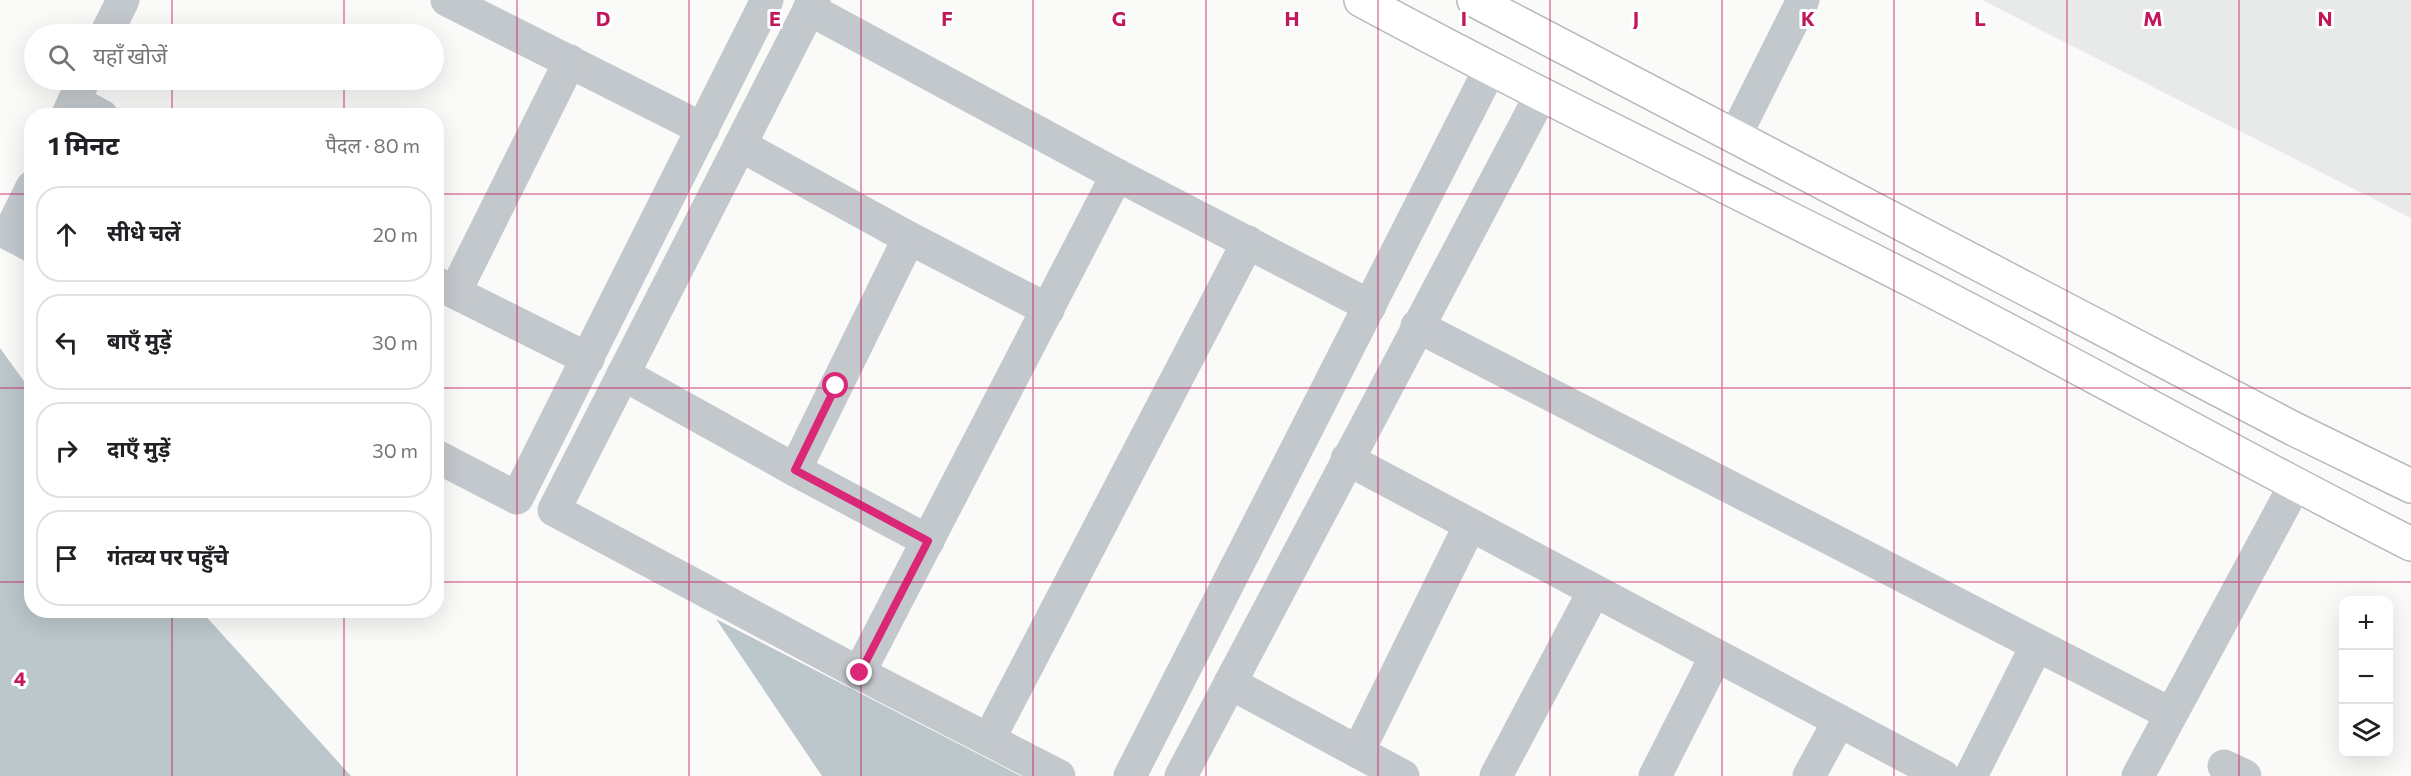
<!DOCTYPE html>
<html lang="hi">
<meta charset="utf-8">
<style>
body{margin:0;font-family:Commissioner,"Noto Sans Devanagari",sans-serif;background:#f2f2f2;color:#202124}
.controls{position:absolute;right:18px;bottom:18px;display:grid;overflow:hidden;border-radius:12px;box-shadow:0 6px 24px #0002}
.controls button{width:54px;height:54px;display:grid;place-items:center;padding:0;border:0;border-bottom:2px solid #e0e0e0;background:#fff;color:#202124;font:30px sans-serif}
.stop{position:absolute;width:18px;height:18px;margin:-14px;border:4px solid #db2777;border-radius:50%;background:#fff}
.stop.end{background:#db2777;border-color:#fff;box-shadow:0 2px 6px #0008}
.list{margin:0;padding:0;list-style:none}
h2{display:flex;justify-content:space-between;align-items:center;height:78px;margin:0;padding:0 24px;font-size:26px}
h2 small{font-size:20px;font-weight:400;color:#757577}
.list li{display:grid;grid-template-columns:39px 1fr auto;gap:18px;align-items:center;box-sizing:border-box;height:96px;margin:0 12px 12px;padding:0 12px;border:2px solid #e0e0e0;border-radius:24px}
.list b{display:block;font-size:22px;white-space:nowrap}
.list em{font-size:20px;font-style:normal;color:#757577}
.icon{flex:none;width:33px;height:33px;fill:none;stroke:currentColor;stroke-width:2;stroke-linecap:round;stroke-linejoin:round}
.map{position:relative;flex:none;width:2411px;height:776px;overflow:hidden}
.search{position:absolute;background:#fff;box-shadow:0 6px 24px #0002;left:24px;top:24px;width:420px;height:66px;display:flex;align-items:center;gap:15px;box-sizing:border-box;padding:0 21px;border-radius:33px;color:#757577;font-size:22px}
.panel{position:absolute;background:#fff;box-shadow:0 6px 24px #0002;left:24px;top:108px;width:420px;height:510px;border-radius:24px}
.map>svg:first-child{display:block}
.built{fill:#e8e9e9}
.water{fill:#bbc7cb}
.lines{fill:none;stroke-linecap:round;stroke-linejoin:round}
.major-casing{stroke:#b5babe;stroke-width:36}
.minor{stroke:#c3c8cc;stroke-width:33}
.major{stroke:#fff;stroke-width:33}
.route{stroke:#db2777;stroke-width:8}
.grid{fill:none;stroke:#c2185b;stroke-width:1.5;stroke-opacity:0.55}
.grid-label{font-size:20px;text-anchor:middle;font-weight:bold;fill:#c2185b;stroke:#fff;stroke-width:6;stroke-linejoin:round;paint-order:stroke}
</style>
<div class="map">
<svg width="2411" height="776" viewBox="0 0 2411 776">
<rect width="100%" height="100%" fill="#fafaf8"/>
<polygon class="built" points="1982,0 2411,0 2411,218"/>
<g class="water">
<polygon points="0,348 31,391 32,610 201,611 351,776 0,776"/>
<polygon points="716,619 1021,776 822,776"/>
</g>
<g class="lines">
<g class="major-casing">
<g id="major">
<path d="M 1361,0 C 1546,100 1736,190 1923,286 C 2086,370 2247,461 2411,544"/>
<polyline points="1474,0 2292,428 2411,486"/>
</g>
</g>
<g class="minor">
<polyline points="447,0 703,129"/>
<polyline points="814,0 554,510 859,673 1059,776"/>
<polyline points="809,9 1117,175 1370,306"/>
<polyline points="106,34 123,0"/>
<polyline points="74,101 102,116"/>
<polyline points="67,116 84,80"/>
<polyline points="1735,136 1803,0"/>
<polyline points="740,145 909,238 1048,310"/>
<polyline points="32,187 9,234 32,246"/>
<polyline points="436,283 588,359"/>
<polyline points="455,292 570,61"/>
<polyline points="1417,326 2171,714"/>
<polyline points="623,374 795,470 928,541"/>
<polyline points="436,456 517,498 767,0"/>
<polyline points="1347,459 1943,776"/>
<polyline points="795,470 909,238"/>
<polyline points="859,673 1117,175"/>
<polyline points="1230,683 1403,776"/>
<polyline points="989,739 1248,242"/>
<polyline points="1358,752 1470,525"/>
<polyline points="2224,766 2245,776"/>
<polyline points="1130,776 1490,69"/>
<polyline points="1181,776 1541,95"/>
<polyline points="1496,776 1594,591"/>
<polyline points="1655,776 1716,656"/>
<polyline points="1809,776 1839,721"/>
<polyline points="1971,776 2037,645"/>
<polyline points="2138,776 2295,485"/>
</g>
<use href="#major" class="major"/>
</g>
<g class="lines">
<polyline class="route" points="836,386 795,470 928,541 860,673"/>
</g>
<path class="grid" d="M 172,0 L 172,34M 344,0 L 344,34M 517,0 L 517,776M 689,0 L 689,776M 861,0 L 861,776M 1033,0 L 1033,776M 1206,0 L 1206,776M 1378,0 L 1378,776M 1550,0 L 1550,776M 1722,0 L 1722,776M 1894,0 L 1894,776M 2067,0 L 2067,776M 2239,0 L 2239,776M 172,80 L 172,116M 344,80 L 344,116M 0,194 L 32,194M 436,194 L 2411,194M 0,388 L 32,388M 436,388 L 2411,388M 0,582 L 32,582M 436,582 L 2411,582M 172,610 L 172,776M 344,610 L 344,776"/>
<g class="grid-label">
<text x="603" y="26">D</text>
<text x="775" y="26">E</text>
<text x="947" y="26">F</text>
<text x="1119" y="26">G</text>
<text x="1292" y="26">H</text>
<text x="1464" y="26">I</text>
<text x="1636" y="26">J</text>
<text x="1808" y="26">K</text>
<text x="1980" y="26">L</text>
<text x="2153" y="26">M</text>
<text x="2325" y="26">N</text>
<text x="20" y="686">4</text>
</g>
</svg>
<div class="controls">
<button>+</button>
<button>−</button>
<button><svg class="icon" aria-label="layers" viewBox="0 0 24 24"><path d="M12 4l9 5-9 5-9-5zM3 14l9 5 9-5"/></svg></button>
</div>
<div class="stop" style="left:836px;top:386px"></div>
<div class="stop end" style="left:860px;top:673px"></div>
<div class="search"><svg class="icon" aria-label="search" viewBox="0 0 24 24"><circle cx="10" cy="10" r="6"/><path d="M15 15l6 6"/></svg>यहाँ खोजें</div>
<section class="panel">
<h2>1 मिनट<small>पैदल · 80 m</small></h2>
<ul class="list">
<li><svg class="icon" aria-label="ahead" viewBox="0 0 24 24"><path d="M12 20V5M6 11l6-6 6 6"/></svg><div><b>सीधे चलें</b></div><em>20 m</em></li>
<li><svg class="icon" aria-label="left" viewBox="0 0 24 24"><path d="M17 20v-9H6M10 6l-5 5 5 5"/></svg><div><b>बाएँ मुड़ें</b></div><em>30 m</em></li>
<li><svg class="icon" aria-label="right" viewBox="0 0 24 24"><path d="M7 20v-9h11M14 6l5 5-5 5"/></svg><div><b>दाएँ मुड़ें</b></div><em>30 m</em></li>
<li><svg class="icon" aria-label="arrive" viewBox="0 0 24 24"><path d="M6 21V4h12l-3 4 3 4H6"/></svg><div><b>गंतव्य पर पहुँचे</b></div></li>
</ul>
</section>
</div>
